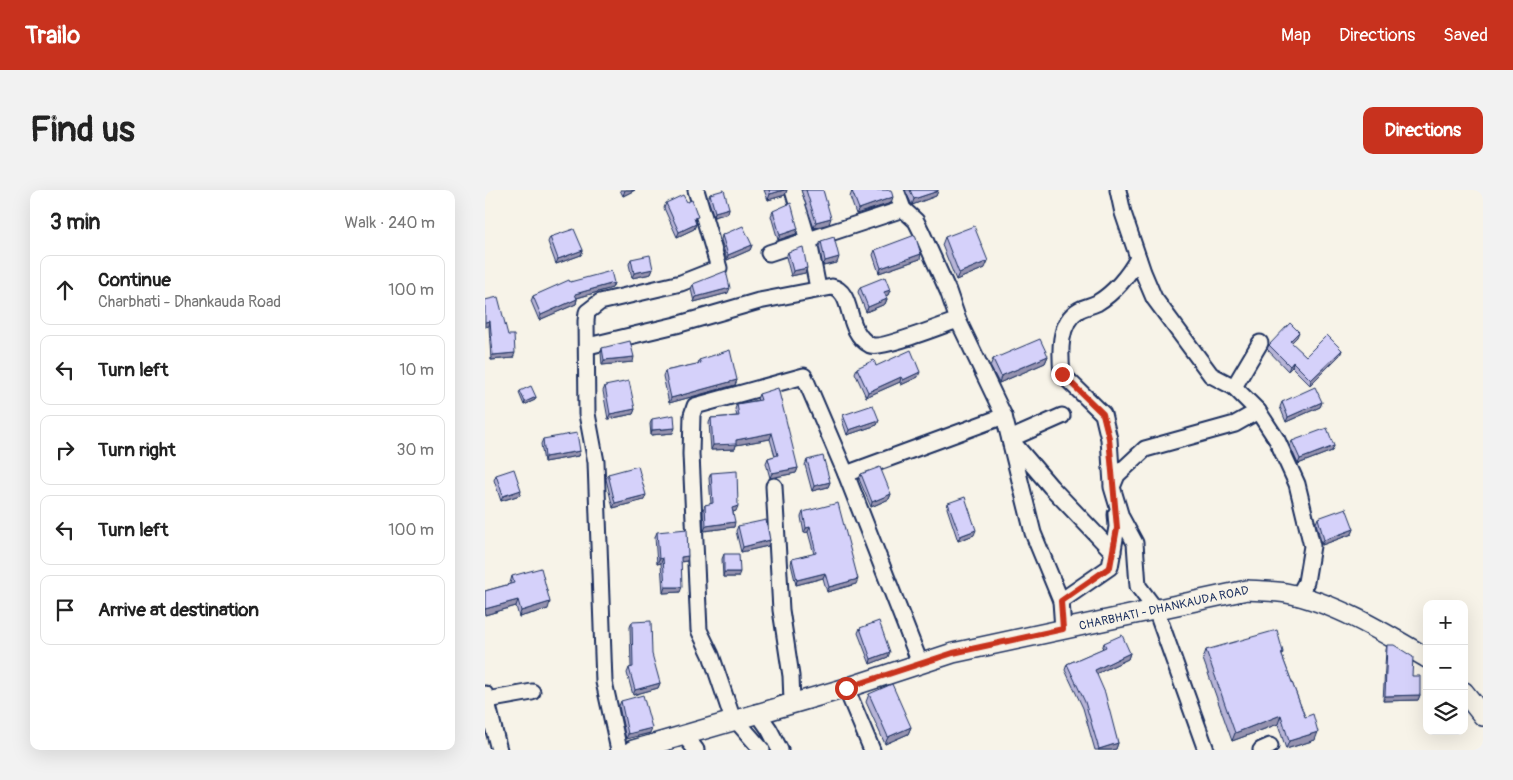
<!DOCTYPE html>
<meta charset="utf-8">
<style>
body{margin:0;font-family:Pangolin,sans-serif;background:#f2f2f2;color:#222}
.controls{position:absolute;right:15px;bottom:15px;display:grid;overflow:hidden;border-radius:10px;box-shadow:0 5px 20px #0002}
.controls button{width:45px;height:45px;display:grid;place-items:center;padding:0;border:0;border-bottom:1px solid #e0e0e0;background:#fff;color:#222;font:25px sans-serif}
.stop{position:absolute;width:15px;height:15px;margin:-11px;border:4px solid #c8321e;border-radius:50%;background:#fff}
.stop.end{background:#c8321e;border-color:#fff;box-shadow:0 1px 5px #0008}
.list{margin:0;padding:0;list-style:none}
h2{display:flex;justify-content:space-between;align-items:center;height:65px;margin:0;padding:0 20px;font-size:21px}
h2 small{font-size:16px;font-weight:400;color:#767676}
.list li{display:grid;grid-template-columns:32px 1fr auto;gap:15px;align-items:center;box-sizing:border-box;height:70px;margin:0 10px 10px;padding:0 10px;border:1px solid #e0e0e0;border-radius:10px}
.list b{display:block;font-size:19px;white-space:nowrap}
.list p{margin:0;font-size:16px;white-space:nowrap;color:#767676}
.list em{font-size:16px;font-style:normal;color:#767676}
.icon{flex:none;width:28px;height:28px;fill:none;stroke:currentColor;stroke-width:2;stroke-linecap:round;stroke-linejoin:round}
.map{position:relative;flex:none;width:998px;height:560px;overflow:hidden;border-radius:10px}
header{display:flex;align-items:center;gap:30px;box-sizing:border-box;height:70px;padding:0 25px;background:#c8321e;color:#fff}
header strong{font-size:24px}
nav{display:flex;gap:28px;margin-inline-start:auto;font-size:18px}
.intro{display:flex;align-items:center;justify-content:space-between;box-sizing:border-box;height:120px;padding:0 30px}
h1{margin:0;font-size:35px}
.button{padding:12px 22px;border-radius:10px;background:#c8321e;color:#fff;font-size:18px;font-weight:700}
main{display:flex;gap:30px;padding:0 30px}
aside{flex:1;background:#fff;border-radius:10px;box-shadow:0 5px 20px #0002}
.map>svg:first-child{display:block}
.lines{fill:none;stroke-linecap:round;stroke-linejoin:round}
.minor-casing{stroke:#1b2f5e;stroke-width:19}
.tertiary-casing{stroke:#1b2f5e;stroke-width:22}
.minor{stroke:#f7f3e8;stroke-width:15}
.tertiary{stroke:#f7f3e8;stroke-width:19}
.wall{fill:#b7b4d7;stroke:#1b2f5e}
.shaded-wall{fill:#9592af;stroke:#1b2f5e}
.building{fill:#d5d1fa;stroke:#1b2f5e}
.route{stroke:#c8321e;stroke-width:6}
.labels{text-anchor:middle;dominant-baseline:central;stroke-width:4;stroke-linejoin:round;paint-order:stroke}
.street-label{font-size:12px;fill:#1b2f5e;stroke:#f7f3e8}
</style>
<header>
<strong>Trailo</strong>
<nav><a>Map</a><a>Directions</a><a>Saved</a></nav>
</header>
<div class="intro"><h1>Find us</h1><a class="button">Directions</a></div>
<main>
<aside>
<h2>3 min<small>Walk · 240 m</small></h2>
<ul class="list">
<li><svg class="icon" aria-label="ahead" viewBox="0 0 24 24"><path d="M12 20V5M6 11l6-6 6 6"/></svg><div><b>Continue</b><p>Charbhati - Dhankauda Road</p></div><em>100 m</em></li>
<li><svg class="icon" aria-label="left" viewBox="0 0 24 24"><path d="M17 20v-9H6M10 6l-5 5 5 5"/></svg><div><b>Turn left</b></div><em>10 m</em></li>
<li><svg class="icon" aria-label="right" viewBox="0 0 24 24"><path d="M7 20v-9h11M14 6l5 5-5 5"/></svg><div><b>Turn right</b></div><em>30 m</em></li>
<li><svg class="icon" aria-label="left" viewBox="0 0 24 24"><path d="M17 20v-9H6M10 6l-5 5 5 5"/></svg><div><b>Turn left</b></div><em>100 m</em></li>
<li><svg class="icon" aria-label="arrive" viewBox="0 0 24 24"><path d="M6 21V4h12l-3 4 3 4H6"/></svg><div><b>Arrive at destination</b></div></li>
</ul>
</aside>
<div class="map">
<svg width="998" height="560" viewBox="0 0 998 560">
<rect width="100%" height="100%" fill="#f7f3e8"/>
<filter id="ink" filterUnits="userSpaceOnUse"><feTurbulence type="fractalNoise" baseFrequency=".02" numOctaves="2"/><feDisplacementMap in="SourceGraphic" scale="10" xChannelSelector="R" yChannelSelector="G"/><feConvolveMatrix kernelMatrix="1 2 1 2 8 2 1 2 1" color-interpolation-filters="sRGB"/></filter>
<g filter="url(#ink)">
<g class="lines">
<g class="minor-casing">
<g id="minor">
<polyline points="308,0 325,57 333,98"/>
<polyline points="411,0 418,19 431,31 436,41 463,101 473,130 519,226 548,343 576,411 578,439"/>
<polyline points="633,0 638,23 658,82 669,108 726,185 749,197 773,221 792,250 812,294 827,356 821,392 813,407"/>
<polyline points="284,63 418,19"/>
<path d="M 103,156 L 191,135 L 274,111 L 347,97 C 370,102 359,141 385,155 C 396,160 458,135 473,130"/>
<polyline points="749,197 775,153"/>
<polyline points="577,226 525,249 566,297 628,362"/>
<polyline points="361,284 519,226"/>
<path d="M 627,295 L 624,249 L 618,224 L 577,184 C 575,164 573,132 594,120 C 599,117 606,116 612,113 C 629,103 644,85 653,68"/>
<polyline points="289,296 296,420 306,486 307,511 295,515"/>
<polyline points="576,411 625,377 632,337 631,324"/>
<polyline points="361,498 387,560"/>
<polyline points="0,504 14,560"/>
<polyline points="2,510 47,502"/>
<polyline points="272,522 284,539 295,560"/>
<polyline points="250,529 277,560"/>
<polyline points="248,530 226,465 214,440 206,264 207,225 210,216 319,186 361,284 435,473"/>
<polyline points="199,545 211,560"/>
<polyline points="134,560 119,492 111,272 102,224 101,131 102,122 115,112 196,93 234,78 211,0"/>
<polyline points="721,560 671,420 653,396 650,353 636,327 627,297 632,285 660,259 750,234 773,221"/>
<polyline points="776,560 785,556"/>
</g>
</g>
<g class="tertiary-casing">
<g id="tertiary">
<polyline points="979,502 998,526"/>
<path id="s1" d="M 148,560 L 361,498 L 468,463 L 762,400 C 775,401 789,401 801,403 C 849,412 900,443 942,468"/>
</g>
</g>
<use href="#minor" class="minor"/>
<use href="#tertiary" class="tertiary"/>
</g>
<g class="wall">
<polygon points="135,0 150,0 138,6"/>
<polygon points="279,0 302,0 300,5 283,10"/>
<polygon points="316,0 338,0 344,34 329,38"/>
<polygon points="420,0 453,0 451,6 427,15"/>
<polygon points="367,1 406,13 371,24 365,7"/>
<polygon points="225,4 244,18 243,23 229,27 223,9"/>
<polygon points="181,13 211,34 209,39 192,47 179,18"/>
<polygon points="288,21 311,44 293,50 286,26"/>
<polygon points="237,45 267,55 265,60 242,70 236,50"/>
<polygon points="65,47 98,60 96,65 71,74 63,52"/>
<polygon points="460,47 500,78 471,90 457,55"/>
<polygon points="336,51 352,73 338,76 334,56"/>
<polygon points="390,60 435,69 394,83 388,65"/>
<polygon points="303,62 320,83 306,86 301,67"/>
<polygon points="146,69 168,79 166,84 147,88 144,74"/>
<polygon points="85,92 129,93 127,98 92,108 92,109 91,114 54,130 46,111 48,106"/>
<polygon points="208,94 243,103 209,112 206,99"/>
<polygon points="375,97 405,100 403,105 400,106 402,109 400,114 381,122 373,102"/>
<polygon points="0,110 23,145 28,168 6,170 4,136"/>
<polygon points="812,147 806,153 821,166 857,160 855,165 825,195 807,177 803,181 782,159 784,155"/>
<polygon points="117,158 148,172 117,175 116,163"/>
<polygon points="563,166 560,173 514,193 505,176 508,169"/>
<polygon points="214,170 252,190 250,195 184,213 178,186 180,181 213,174"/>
<polygon points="391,176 433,187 416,195 415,192 381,207 370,183 372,178"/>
<polygon points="120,196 150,219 148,224 123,229 118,201"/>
<polygon points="35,201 51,207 50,210 39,215 34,203"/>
<polygon points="274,204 313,278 311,283 285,288 281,273 283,268 290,266 285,249 251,255 250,259 226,260 224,233 226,228 252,226 250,219 252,214 273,210 272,209"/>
<polygon points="797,212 837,212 835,217 801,232 795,217"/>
<polygon points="358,225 394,230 392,235 362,245 357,230"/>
<polygon points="167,229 188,243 166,245 165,234"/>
<polygon points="58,249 95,261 93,266 59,272 56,254"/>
<polygon points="807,251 849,256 847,261 813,274 805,256"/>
<polygon points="322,270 345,292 343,297 327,301 320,275"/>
<polygon points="226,283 251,321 248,322 249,337 219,341 218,320 220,315 226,314 224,288"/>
<polygon points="123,284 159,310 128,318 121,289"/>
<polygon points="376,284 406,304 404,309 386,317 374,289"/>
<polygon points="11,285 35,305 16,311 9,290"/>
<polygon points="463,313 489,345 473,351 462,318"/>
<polygon points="318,322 371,394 342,402 338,388 311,395 306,374 307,369 329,364 323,342 319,343 316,327"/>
<polygon points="833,328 869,339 867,344 837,355 831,333"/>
<polygon points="253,336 285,350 283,356 256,362 251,341"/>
<polygon points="172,342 202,371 196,372 195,402 178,403 176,373 172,374 170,347"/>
<polygon points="239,364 253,387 238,387 237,369"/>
<polygon points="27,386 63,419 34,427 31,416 0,425 0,401 25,394 25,393"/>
<polygon points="147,432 175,493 173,498 148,505 142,483 144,478 146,478 145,437"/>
<polygon points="375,438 403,467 385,474 373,443"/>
<polygon points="619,453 645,463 643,469 611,484 633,553 631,559 627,560 610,560 598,518 580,480 582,474 617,459"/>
<polygon points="902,455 927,486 935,505 933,510 898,511 901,460"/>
<polygon points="721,460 798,462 797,466 820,527 830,550 801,559 793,534 747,551 718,469"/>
<polygon points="384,504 426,537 423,544 400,554 381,512"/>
<polygon points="136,511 165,543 141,549 134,516"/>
</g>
<g class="shaded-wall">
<polygon points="140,0 150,0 138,6"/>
<polygon points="299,0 302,0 300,5 283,10 285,4"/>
<polygon points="453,1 451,6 427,15 429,9"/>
<polygon points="408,7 406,13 371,24 374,19"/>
<polygon points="244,18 243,23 229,27 230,22"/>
<polygon points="346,28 344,34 329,38 331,32"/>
<polygon points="211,34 209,39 192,47 194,42"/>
<polygon points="313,39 311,44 293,50 295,45"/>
<polygon points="267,55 265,60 242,70 243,65"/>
<polygon points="98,60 96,65 71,74 73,69"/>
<polygon points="436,64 435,69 394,83 396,78"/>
<polygon points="354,67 352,73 338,76 340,71"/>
<polygon points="503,71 500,78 471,90 474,83"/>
<polygon points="322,78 320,83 306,86 308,81"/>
<polygon points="168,79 166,84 147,88 149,83"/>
<polygon points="129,93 127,98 88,109 90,104"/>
<polygon points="245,98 243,103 209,112 211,107"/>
<polygon points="405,100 403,105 397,107 399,102"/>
<polygon points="92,109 91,114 54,130 56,125"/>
<polygon points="402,109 400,114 381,122 383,117"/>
<polygon points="5,131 4,136 0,137 0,132"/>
<polygon points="814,142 812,147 803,156 805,151"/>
<polygon points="857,160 855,165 825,195 826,190"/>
<polygon points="30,163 28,168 6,170 8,165"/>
<polygon points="563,166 560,173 514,193 516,186"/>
<polygon points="149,167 148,172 117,175 119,170"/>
<polygon points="808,172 807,177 803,181 805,176"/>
<polygon points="435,182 433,187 416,195 418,190"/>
<polygon points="416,187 415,192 381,207 383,202"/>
<polygon points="252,190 250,195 184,213 186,208"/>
<polygon points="51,207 50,210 39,215 40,212"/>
<polygon points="837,212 835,217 801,232 803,227"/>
<polygon points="150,219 148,224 123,229 125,224"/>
<polygon points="394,230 392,235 362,245 364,240"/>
<polygon points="190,238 188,243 166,245 167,240"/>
<polygon points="287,243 285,249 251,255 250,259 226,260 228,255 251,250"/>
<polygon points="849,256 847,261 813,274 815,269"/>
<polygon points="95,261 93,266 59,272 60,267"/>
<polygon points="313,278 311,283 285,288 287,283"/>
<polygon points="345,292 343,297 327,301 329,296"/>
<polygon points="36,300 35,305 16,311 18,306"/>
<polygon points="406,304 404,309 386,317 387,312"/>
<polygon points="161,305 159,310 128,318 130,313"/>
<polygon points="253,316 251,321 245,323 247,318"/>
<polygon points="250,332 249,337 219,341 221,336"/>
<polygon points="325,337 323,342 319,343 321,338"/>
<polygon points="869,339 867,344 837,355 839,350"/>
<polygon points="491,340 489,345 473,351 475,346"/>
<polygon points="285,350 283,356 256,362 258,357"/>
<polygon points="203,366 202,371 194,372 196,367"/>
<polygon points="178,368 176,373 172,374 174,369"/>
<polygon points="239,382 255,382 253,387 238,387"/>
<polygon points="340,383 338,388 311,395 312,390"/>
<polygon points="373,389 371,394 342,402 344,397"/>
<polygon points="180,397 197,397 195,402 178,403"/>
<polygon points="33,410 31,416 0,425 0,419"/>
<polygon points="65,412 63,419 34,427 36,421"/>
<polygon points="405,462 403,467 385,474 386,469"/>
<polygon points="645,463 643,469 607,486 610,480"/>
<polygon points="175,493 173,498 148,505 150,500"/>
<polygon points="935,505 933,510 898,511 900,506"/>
<polygon points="796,525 793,534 747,551 750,543"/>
<polygon points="426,537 423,544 400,554 403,547"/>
<polygon points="167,538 165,543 141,549 143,544"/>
<polygon points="833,542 830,550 801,559 804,551"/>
<polygon points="633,553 631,559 627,560 613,560 614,559"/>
</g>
<g class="building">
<polygon points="239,0 244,18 230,22 225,4"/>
<polygon points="284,0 299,0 285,4"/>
<polygon points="321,0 338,0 346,28 331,32"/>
<polygon points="370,0 406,0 408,7 374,19 367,1"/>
<polygon points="425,0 453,0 453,1 429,9"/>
<polygon points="198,5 202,12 207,10 213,27 209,28 211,34 194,42 181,13"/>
<polygon points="306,13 313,39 295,45 288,21"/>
<polygon points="258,36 267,55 243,65 237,45"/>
<polygon points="489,36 503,71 474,83 460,47"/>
<polygon points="89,39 98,60 73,69 65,47"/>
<polygon points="430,45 436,64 396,78 390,60"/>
<polygon points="349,47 354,67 340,71 336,51"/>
<polygon points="318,57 322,78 308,81 303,62"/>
<polygon points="165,65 168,79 149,83 146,69"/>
<polygon points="126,81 129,93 90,104 92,109 56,125 48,106 84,90 85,92"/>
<polygon points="241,81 245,98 211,107 208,94"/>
<polygon points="400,87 405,100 399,102 402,109 383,117 375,97"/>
<polygon points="13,107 23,145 29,145 30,163 8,165 5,131 0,132 0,110"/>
<polygon points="805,133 814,142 805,151 821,166 842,145 857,160 826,190 808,172 805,176 784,155"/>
<polygon points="555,149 563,166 516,186 508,169"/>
<polygon points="145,151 149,167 119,170 117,158"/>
<polygon points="245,160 252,190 186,208 180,181 216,173 214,170"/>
<polygon points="426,160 435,182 418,190 416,187 383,202 372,178 389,170 391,176"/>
<polygon points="144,191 150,219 125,224 120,196"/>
<polygon points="46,196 51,207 40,212 35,201"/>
<polygon points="830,197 837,212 803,227 797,212"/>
<polygon points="293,198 313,278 287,283 283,268 293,265 287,243 251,250 251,254 228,255 226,228 254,226 252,214 276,210 274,204"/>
<polygon points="388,215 394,230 364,240 358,225"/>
<polygon points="189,225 190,238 167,240 167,229"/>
<polygon points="842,238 849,256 815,269 807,251"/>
<polygon points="92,243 95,261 60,267 58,249"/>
<polygon points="338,266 345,292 329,296 322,270"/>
<polygon points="153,276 161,305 130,313 123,284"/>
<polygon points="395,277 406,304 387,312 376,284"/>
<polygon points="29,279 36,300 18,306 11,285"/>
<polygon points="252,281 253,316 247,318 250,332 221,336 220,315 228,313 226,283"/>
<polygon points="480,307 491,340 475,346 463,313"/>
<polygon points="353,313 373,389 344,397 340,383 312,390 307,369 331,363 325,337 321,338 318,322"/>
<polygon points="861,318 869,339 839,350 833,328"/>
<polygon points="281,330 285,350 258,357 253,336"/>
<polygon points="202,339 203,366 196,367 197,397 180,397 178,368 174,369 172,342"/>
<polygon points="239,364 254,364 255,382 239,382"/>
<polygon points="56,378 65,412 36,421 33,410 0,419 0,401 29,393 27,386"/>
<polygon points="166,431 167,464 175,493 150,500 144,478 148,477 147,432"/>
<polygon points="394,431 405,462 386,469 375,438"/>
<polygon points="792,440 798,462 796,463 820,527 828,524 833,542 804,551 796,525 750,543 721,460"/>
<polygon points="637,445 645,463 610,480 620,503 633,553 614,559 600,512 582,474 621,457 619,453"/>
<polygon points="902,455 909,455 928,467 927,486 935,486 935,505 900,506"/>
<polygon points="407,494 426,537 403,547 384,504"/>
<polygon points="158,505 167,538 143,544 136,511"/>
</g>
</g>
<g class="lines" filter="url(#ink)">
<polyline class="route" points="361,498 468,463 578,439 576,411 625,377 632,338 624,248 618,224 577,184"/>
</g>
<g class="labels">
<g class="street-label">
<text stroke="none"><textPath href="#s1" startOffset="550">CHARBHATI - DHANKAUDA ROAD</textPath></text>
</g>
</g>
</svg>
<div class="controls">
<button>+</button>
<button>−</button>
<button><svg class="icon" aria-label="layers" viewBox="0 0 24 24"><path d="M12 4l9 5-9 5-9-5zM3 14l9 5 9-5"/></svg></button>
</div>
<div class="stop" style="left:361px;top:498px"></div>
<div class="stop end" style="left:577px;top:184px"></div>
</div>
</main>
